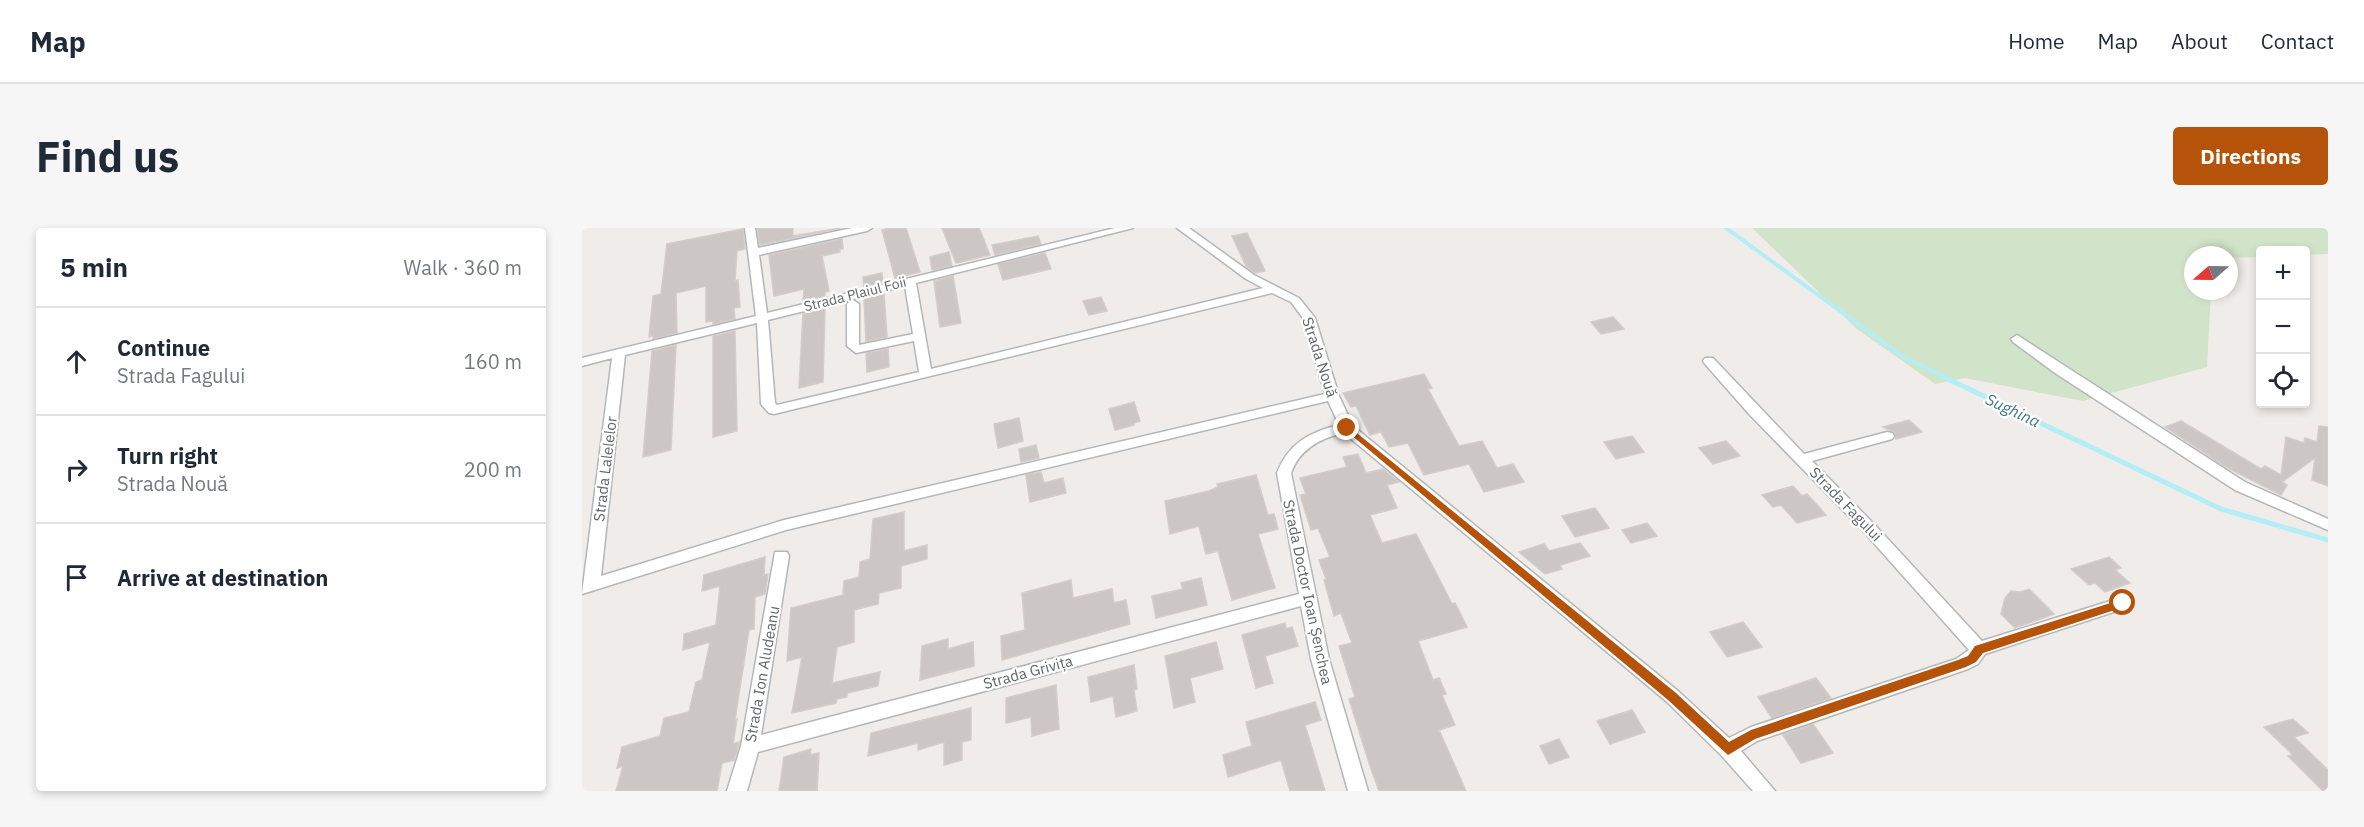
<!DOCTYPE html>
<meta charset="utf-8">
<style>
body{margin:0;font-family:"IBM Plex Sans",sans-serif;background:#f6f6f7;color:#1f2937}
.controls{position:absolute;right:18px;top:18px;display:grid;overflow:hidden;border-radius:6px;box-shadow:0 3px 9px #0003}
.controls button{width:54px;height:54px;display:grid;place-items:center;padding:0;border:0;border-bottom:2px solid #e0e1e3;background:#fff;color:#1f2937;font:30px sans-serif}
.compass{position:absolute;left:1602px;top:18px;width:54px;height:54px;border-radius:50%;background:#fff;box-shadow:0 3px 9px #0003;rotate:250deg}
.stop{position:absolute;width:18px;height:18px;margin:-14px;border:4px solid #b45309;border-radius:50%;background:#fff}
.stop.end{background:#b45309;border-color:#fff;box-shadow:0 2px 6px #0008}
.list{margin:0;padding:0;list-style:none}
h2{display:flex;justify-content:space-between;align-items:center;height:78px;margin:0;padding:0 24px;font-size:26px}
h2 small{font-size:20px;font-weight:400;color:#747a83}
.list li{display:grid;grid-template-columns:39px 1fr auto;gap:18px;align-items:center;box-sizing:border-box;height:108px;padding:0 24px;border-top:2px solid #e0e1e3}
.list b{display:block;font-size:22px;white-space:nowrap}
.list p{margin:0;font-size:20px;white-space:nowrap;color:#747a83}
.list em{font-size:20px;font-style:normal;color:#747a83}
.icon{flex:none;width:33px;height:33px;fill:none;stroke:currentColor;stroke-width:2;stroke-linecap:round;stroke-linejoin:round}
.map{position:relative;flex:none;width:1746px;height:563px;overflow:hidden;border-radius:6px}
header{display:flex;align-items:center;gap:36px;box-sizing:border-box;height:84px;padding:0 30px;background:#fff;border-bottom:2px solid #e0e1e3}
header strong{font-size:28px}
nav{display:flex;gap:33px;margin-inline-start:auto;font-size:21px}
.intro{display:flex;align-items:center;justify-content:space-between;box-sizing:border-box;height:144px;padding:0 36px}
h1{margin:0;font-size:42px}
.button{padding:15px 27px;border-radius:6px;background:#b45309;color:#fff;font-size:21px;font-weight:700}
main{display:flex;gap:36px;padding:0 36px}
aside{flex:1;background:#fff;border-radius:6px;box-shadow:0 3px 9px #0003}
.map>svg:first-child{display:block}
.green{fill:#d1e4c9}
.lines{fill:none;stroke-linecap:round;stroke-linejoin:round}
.stream-far1{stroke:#b3eef6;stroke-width:4}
.stream{stroke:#b3eef6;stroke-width:5}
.building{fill:#ccc7c5;stroke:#d4ccc8;stroke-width:1.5}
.minor-casing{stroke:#b3b7b9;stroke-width:3}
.minor{fill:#fff;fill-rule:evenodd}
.route{fill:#b45309}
.labels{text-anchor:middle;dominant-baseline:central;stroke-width:4.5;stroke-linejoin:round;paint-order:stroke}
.far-street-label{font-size:14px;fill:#606567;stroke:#fff}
.street-label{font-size:15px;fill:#606567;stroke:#fff}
.water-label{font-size:16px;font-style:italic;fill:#427985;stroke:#fff}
</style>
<header>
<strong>Map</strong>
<nav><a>Home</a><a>Map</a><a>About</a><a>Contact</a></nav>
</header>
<div class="intro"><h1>Find us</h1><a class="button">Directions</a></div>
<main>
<aside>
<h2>5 min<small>Walk · 360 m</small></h2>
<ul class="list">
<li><svg class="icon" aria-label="ahead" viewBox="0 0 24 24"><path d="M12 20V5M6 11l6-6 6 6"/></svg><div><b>Continue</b><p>Strada Fagului</p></div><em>160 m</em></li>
<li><svg class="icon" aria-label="right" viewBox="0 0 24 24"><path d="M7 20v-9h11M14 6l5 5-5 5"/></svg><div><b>Turn right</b><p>Strada Nouă</p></div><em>200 m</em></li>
<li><svg class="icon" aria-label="arrive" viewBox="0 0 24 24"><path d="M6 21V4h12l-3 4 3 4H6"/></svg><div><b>Arrive at destination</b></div></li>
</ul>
</aside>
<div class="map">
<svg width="1746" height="563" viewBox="0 0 1746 563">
<rect width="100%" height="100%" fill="#f0ece9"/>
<polygon class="green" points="1170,0 1746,0 1746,26 1724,27 1724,22 1678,22 1678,29 1647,30 1647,27 1611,27 1611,63 1629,63 1625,139 1501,173 1382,150 1353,156 1275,101"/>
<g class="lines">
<polyline class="stream-far1" points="1144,0 1323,130 1367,151"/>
<polyline class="stream" points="1364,150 1639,281 1746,312"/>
</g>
<g class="building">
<polygon points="175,0 211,0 211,8 259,0 178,17"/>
<polygon points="308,0 324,0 338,44 313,50 300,2"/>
<polygon points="360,0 397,0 408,27 374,35"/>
<polygon points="161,1 163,21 155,23 153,53 156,52 158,79 152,80 153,91 131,96 131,93 124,94 124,58 94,65 95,105 71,111 71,107 67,109 71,68 79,66 85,16"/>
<polygon points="665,5 683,43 673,45 664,38 650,8"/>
<polygon points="456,8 459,16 413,27 410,17"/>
<polygon points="260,11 261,21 257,21 258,24 240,28 247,63 243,64 243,68 221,74 222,61 192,68 187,27"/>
<polygon points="367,24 370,38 350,42 348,29"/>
<polygon points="463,25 469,41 421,52 416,36"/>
<polygon points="300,45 301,54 282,59 281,49"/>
<polygon points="371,48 379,95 358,99 352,53"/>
<polygon points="302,66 305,109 284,113 282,70"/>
<polygon points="519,69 525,83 507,87 501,73"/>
<polygon points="243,80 241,154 217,160 221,86"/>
<polygon points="1031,89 1042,101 1019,106 1009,94"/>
<polygon points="153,103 155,203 131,209 131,108"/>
<polygon points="94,117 89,222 61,229 70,123"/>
<polygon points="306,121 307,139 285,144 284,125"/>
<polygon points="842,146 850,160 846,161 877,218 900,213 915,240 931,236 942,254 902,264 887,236 842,247 826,215 807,219 799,204 788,207 774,178 769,179 761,165"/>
<polygon points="552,174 558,193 552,195 552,197 533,202 527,181"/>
<polygon points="437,190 441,213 416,220 412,196"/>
<polygon points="1327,192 1340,204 1314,211 1312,204 1301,199"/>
<polygon points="1599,193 1679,241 1683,238 1699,247 1704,209 1722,215 1723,210 1735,214 1737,198 1746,199 1746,258 1730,252 1733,230 1700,254 1705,257 1699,267 1644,239 1583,199"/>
<polygon points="1050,208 1062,224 1034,231 1022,214"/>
<polygon points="1144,213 1158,228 1131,236 1117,220"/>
<polygon points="454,217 457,230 439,234 437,221"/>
<polygon points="776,226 784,245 801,241 817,254 805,257 815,280 788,287 800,315 834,306 870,376 873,375 885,399 836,413 851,452 857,450 864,466 860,467 873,497 857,502 884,563 797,563 788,538 767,471 773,469 757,418 770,415 759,385 752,388 742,352 744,351 737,332 748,329 736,300 729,302 718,267 724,266 718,250 765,239 761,229"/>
<polygon points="459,244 462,255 481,250 484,265 448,274 444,247"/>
<polygon points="674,247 686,287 692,286 696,301 676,306 693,360 650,372 636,323 624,326 617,298 588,306 583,273 627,263 636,259 635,256"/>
<polygon points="1211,258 1220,268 1225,266 1244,287 1215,295 1199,277 1191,279 1180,267"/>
<polygon points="1013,280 1027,300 993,309 980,288"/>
<polygon points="322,284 322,323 345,317 345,331 319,338 319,360 297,365 296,376 272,382 272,414 255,419 250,455 298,444 296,458 265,465 265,469 255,471 254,475 210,485 220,429 205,433 209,380 261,367 262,353 277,349 278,334 288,331 291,291"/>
<polygon points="1065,295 1075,308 1049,315 1040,302"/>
<polygon points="998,315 1008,328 978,337 980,341 963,346 937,324 962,316 967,323"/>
<polygon points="183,329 182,347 186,346 183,366 173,369 172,401 167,402 153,492 155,491 151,516 157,514 157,517 152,532 140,535 135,563 34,563 41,538 35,540 40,519 78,508 82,490 107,484 114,454 120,452 128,414 101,422 102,406 134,397 138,358 120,363 122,347"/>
<polygon points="1527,329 1539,340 1533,342 1548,355 1523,364 1513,355 1507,357 1489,341"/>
<polygon points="619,350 625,377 574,390 570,368 601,361 599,355"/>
<polygon points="489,352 491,370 530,361 532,375 544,372 548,396 420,432 419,408 443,402 440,365"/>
<polygon points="1447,361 1472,386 1433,400 1419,386 1423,370 1429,363 1439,364"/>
<polygon points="1161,394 1180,419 1145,429 1128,404"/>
<polygon points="703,395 704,401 710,399 716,418 683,428 691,455 674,460 660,407"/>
<polygon points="366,411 366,421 391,414 392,438 338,452 340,418"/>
<polygon points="634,414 641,441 608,450 613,474 592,480 583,428"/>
<polygon points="552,437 555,461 552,462 555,483 534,489 531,468 509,474 506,449"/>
<polygon points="1234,450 1249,470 1190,490 1176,469"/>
<polygon points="474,457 477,501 450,508 449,489 424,495 424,470"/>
<polygon points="733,474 739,492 723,497 743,563 708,563 699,532 646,549 641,527 670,518 664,494"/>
<polygon points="389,480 389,512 380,514 380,532 362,537 362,514 336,522 336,515 286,528 289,505"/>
<polygon points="1050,482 1063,504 1028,516 1015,493"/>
<polygon points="1711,491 1726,505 1712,509 1746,542 1746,563 1741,563 1706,528 1711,527 1682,499"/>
<polygon points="1231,496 1251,525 1219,535 1201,507"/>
<polygon points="977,511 987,529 967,536 958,518"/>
<polygon points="229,521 228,527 237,525 235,563 197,563 202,529"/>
</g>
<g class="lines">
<g class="minor-casing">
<g id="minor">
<path d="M 163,0 L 173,0 L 176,20 L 270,0 L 290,0 L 285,3 L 177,27 L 185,85 L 533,0 L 551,0 L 334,55 L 349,141 L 681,60 L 664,51 L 595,0 L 607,0 L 672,47 L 717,70 L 733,90 L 757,168 L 771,198 L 1096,463 L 1147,510 L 1169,499 L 1374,431 L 1387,422 L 1282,304 L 1167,186 L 1123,136 L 1121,133 L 1123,130 L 1131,130 L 1222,226 L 1305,204 L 1310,205 L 1312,208 L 1310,211 L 1230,233 L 1292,296 L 1400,413 L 1541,369 L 1547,371 L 1549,375 L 1547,379 L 1403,426 L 1396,436 L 1386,441 L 1175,513 L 1159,523 L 1193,563 L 1171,563 L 1139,527 L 1084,473 L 762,205 C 738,210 718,221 709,245 L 747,431 L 786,563 L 766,563 L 729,431 L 719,378 L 176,524 L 165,563 L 145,563 L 159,518 L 193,324 L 205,324 L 207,328 L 179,507 L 717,366 L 695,245 C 706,216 727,204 757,197 L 746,173 L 204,302 L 0,366 L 30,130 L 0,138 L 0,130 L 174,88 ZM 323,58 L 331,106 L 277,117 L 277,76 L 271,72 L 265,76 L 265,118 L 274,125 L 332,113 L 337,144 L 195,177 L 193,175 L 186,92 ZM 690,65 L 709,74 L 721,90 L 743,166 L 202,292 L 19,348 L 43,127 L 175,95 L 179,176 L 187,185 L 192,186 Z"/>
<polygon points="1435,107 1663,254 1746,291 1746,302 1653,262 1473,145 1431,114 1429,111"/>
</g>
</g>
<use href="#minor" class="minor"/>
</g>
<polygon class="route" points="765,197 1094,465 1147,514 1169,502 1376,432 1386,428 1393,418 1541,371 1546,375 1545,378 1401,425 1394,434 1384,439 1173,511 1146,527 1086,472 762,201 761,200"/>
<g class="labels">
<g class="far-street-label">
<text transform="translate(273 66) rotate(-14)">Strada Plaiul Foii</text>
</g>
<g class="street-label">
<text transform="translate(738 129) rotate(72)">Strada Nouă</text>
<text transform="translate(23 241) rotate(-83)">Strada Lalelelor</text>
<text transform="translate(1264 276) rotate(46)">Strada Fagului</text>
<text transform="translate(726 364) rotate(78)">Strada Doctor Ioan Șenchea</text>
<text transform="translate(446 444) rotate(-15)">Strada Grivița</text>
<text transform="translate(180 446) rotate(-80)">Strada Ion Aludeanu</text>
</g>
<g class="water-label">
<text transform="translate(1431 182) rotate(25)">Sughina</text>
</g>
</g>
</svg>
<div class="controls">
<button>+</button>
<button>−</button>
<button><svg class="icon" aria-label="locate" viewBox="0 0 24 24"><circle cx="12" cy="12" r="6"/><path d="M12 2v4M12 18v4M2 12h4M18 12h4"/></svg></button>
</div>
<svg class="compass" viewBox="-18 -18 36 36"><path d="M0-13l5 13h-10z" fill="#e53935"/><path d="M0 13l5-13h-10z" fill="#747a83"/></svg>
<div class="stop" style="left:1541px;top:375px"></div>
<div class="stop end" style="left:765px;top:200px"></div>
</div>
</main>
